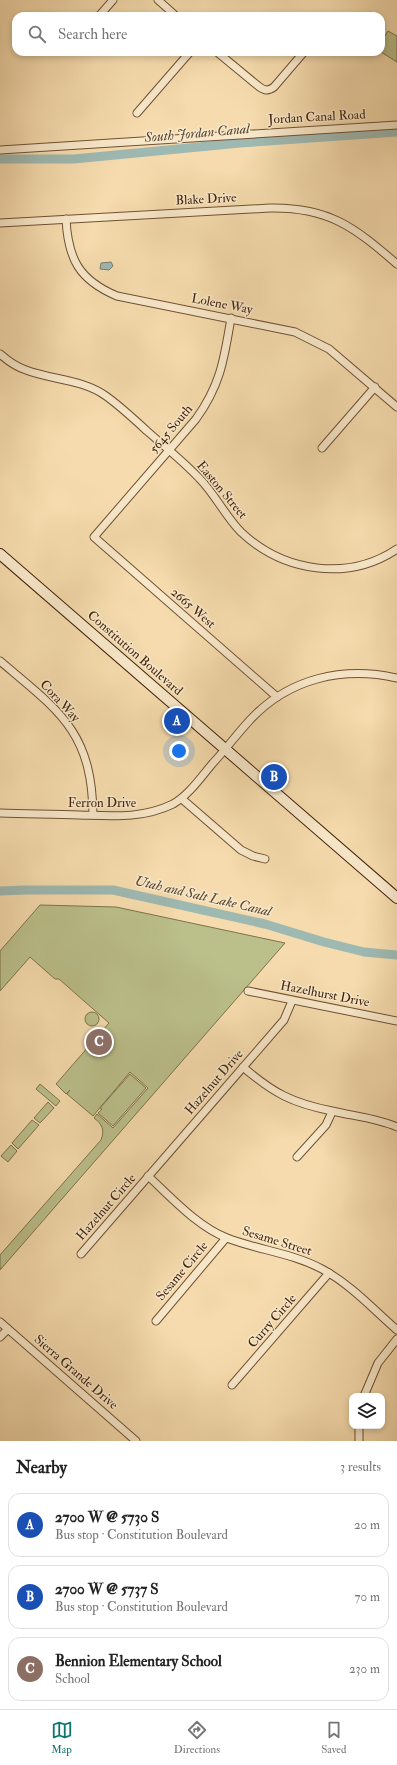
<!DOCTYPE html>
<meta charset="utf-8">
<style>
body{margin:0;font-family:"IM FELL Double Pica",serif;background:#f2f2f2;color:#222}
.controls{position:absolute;right:12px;bottom:12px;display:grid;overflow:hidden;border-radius:8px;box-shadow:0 2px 6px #0003}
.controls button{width:36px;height:36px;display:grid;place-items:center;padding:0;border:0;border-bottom:1px solid #e0e0e0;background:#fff;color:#222;font:20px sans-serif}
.you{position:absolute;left:179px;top:751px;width:14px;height:14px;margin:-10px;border:3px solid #fff;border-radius:50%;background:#1a73e8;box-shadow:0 0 0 6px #1a73e833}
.badge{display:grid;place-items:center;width:26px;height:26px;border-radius:50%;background:#0f766e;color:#fff;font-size:13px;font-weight:700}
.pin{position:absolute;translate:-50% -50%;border:2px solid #fff;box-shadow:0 1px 4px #0006}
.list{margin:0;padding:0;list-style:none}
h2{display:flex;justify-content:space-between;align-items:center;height:52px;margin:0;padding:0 16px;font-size:17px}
h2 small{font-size:13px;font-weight:400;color:#767676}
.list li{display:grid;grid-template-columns:26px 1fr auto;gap:12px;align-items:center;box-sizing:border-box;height:64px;margin:0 8px 8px;padding:0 8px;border:1px solid #e0e0e0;border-radius:12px}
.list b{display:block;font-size:15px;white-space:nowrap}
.list p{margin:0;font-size:13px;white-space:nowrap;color:#767676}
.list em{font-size:13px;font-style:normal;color:#767676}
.icon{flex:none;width:22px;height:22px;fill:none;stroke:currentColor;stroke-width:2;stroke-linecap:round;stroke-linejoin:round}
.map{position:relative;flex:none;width:397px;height:1441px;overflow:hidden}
.search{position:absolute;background:#fff;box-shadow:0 2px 6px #0003;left:12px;right:12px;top:12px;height:44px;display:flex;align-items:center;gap:10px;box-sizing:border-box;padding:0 14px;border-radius:12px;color:#767676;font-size:15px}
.sheet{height:268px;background:#fff}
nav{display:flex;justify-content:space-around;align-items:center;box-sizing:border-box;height:56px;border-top:1px solid #e0e0e0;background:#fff;font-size:11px;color:#767676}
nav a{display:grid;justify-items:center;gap:2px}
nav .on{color:#0f766e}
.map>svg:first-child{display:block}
.green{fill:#bbc08b;stroke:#7f724c}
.water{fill:#9eb9b2;stroke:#7a7d70}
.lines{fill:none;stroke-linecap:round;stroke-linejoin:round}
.canal{stroke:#9eb9b2;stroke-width:9}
.street-casing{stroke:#705134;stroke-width:9}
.secondary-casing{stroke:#43230c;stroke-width:12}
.street{stroke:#f8e8ca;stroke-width:7}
.secondary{stroke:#f8e8ca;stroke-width:10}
.labels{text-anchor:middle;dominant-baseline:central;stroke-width:3;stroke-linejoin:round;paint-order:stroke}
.street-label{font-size:13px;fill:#43230c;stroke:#f8e8ca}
.water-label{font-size:14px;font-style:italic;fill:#5a4836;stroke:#f8e8ca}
</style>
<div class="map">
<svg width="397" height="1441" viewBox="0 0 397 1441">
<rect width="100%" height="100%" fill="#f5dbad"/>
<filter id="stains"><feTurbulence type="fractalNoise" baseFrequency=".005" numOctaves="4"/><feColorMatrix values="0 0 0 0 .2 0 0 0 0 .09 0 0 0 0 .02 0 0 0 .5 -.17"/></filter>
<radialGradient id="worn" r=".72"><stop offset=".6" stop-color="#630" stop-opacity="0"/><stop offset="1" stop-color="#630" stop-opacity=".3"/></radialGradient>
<g class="green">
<polygon points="388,31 397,36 397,62 381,52 381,42"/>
<path d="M 40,905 L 116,907 L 285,943 L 0,1270 L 0,1255 L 101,1140 C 105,1130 102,1124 94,1118 L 97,1114 L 113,1128 L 148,1088 L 130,1072 L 93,1116 L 67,1094 L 70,1090 L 66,1094 L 56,1084 L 109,1023 L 59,979 L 55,979 L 30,957 L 0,991 L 0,951 Z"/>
<circle cx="92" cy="1019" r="7"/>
<polygon points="130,1074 146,1088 113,1126 98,1113 102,1109 100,1108"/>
<polygon points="40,1084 60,1101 56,1106 36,1089"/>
<polygon points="48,1102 54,1108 40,1123 34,1118"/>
<polygon points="32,1120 39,1125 18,1149 12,1143"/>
<polygon points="11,1145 17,1151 8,1162 1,1156"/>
</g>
<polygon class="water" points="111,262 113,266 109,270 100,269 101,263"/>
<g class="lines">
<g class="canal">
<polyline points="0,159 74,159 240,143 397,132"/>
<polyline points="0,891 27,890 113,890 265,924 324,942 364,952 397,955"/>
</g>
<g class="street-casing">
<g id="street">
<polyline points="158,0 176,16"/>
<polyline points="99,16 113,0"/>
<path d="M 217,52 L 257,85 C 263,90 267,92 274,87 L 304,52"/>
<polyline points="137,113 190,52"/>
<polyline points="0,150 397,125"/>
<path d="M 66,219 C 68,259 79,280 117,296 L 295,332 L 329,349 L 397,407"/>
<path d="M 0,223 L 270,208 C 329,207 354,227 397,264"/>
<path d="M 231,318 C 224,359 221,384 196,419 L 94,537 L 277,697"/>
<path d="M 0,354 C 8,361 16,367 26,370 C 52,380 82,379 106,396 C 120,406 134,419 147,431 C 164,446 183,461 199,478 C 215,494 225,516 241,532 C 283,572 348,582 397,549"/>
<polyline points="322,448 375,387"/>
<path d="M 0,661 C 59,711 92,731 93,815"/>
<polyline points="182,799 241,850 253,856 265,859"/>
<path d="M 0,813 C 26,814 52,814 79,815 C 112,816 142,819 173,804 C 189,795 201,777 213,763 C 226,749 237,734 250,720 C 289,678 343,666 397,678"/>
<polyline points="248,991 397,1021"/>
<path d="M 243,1067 C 273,1093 292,1103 332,1111 C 353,1116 377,1118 397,1127"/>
<polyline points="297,1157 326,1125 332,1112"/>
<path d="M 148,1176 C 172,1198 197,1226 227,1238 C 258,1250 292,1253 322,1269 C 350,1284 373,1309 397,1330"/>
<polyline points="81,1254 284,1020 292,1001"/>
<polyline points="156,1321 226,1238"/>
<polyline points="0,1322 136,1441"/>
<polyline points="0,1337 8,1329"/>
<polyline points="232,1385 329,1273"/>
<polyline points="364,1396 378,1363 397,1339"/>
<polyline points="359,1441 359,1426"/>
</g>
</g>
<g class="secondary-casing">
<polyline id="secondary" points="0,554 397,898"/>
</g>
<use href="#street" class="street"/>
<use href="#secondary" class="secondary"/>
</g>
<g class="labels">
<g class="street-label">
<text transform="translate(317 117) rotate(-3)">Jordan Canal Road</text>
<text transform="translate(206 199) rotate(-3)">Blake Drive</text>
<text transform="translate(222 304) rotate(11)">Lolene Way</text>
<text transform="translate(171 429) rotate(-50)">5645 South</text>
<text transform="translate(222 490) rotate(50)">Easton Street</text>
<text transform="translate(193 608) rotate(41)">2665 West</text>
<text transform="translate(135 653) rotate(41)">Constitution Boulevard</text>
<text transform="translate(60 701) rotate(47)">Cora Way</text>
<text x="102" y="803">Ferron Drive</text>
<text transform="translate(325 994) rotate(11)">Hazelhurst Drive</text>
<text transform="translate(214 1082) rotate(-49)">Hazelnut Drive</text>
<text transform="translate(106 1207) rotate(-49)">Hazelnut Circle</text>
<text transform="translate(277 1241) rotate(17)">Sesame Street</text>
<text transform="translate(182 1271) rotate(-50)">Sesame Circle</text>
<text transform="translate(272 1321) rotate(-49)">Curry Circle</text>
<text transform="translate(76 1372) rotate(41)">Sierra Grande Drive</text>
</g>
<g class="water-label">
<text transform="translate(197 133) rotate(-5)">South Jordan Canal</text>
<text transform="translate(203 896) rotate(13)">Utah and Salt Lake Canal</text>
</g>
</g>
<rect width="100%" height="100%" filter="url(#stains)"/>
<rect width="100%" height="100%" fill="url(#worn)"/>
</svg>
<div class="controls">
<button><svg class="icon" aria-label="layers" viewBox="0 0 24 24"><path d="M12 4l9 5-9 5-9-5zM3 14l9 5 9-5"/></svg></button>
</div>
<div class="you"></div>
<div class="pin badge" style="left:177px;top:721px;background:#1a4fb4">A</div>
<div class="pin badge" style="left:274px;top:777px;background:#1a4fb4">B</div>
<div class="pin badge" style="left:99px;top:1042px;background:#8d6e63">C</div>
<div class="search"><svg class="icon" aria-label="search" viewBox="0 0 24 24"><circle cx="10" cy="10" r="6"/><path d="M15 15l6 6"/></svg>Search here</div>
</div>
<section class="sheet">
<h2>Nearby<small>3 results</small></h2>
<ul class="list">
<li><span class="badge" style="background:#1a4fb4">A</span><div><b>2700 W @ 5730 S</b><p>Bus stop · Constitution Boulevard</p></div><em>20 m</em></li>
<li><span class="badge" style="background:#1a4fb4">B</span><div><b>2700 W @ 5737 S</b><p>Bus stop · Constitution Boulevard</p></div><em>70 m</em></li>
<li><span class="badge" style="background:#8d6e63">C</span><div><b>Bennion Elementary School</b><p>School</p></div><em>230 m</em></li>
</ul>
</section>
<nav>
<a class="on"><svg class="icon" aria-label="map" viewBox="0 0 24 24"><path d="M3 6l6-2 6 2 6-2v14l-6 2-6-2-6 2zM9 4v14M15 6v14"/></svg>Map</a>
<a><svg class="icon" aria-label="directions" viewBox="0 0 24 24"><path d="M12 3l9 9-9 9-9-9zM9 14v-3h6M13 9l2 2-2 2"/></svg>Directions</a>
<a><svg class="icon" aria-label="saved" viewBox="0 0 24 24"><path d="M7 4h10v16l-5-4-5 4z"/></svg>Saved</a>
</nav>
